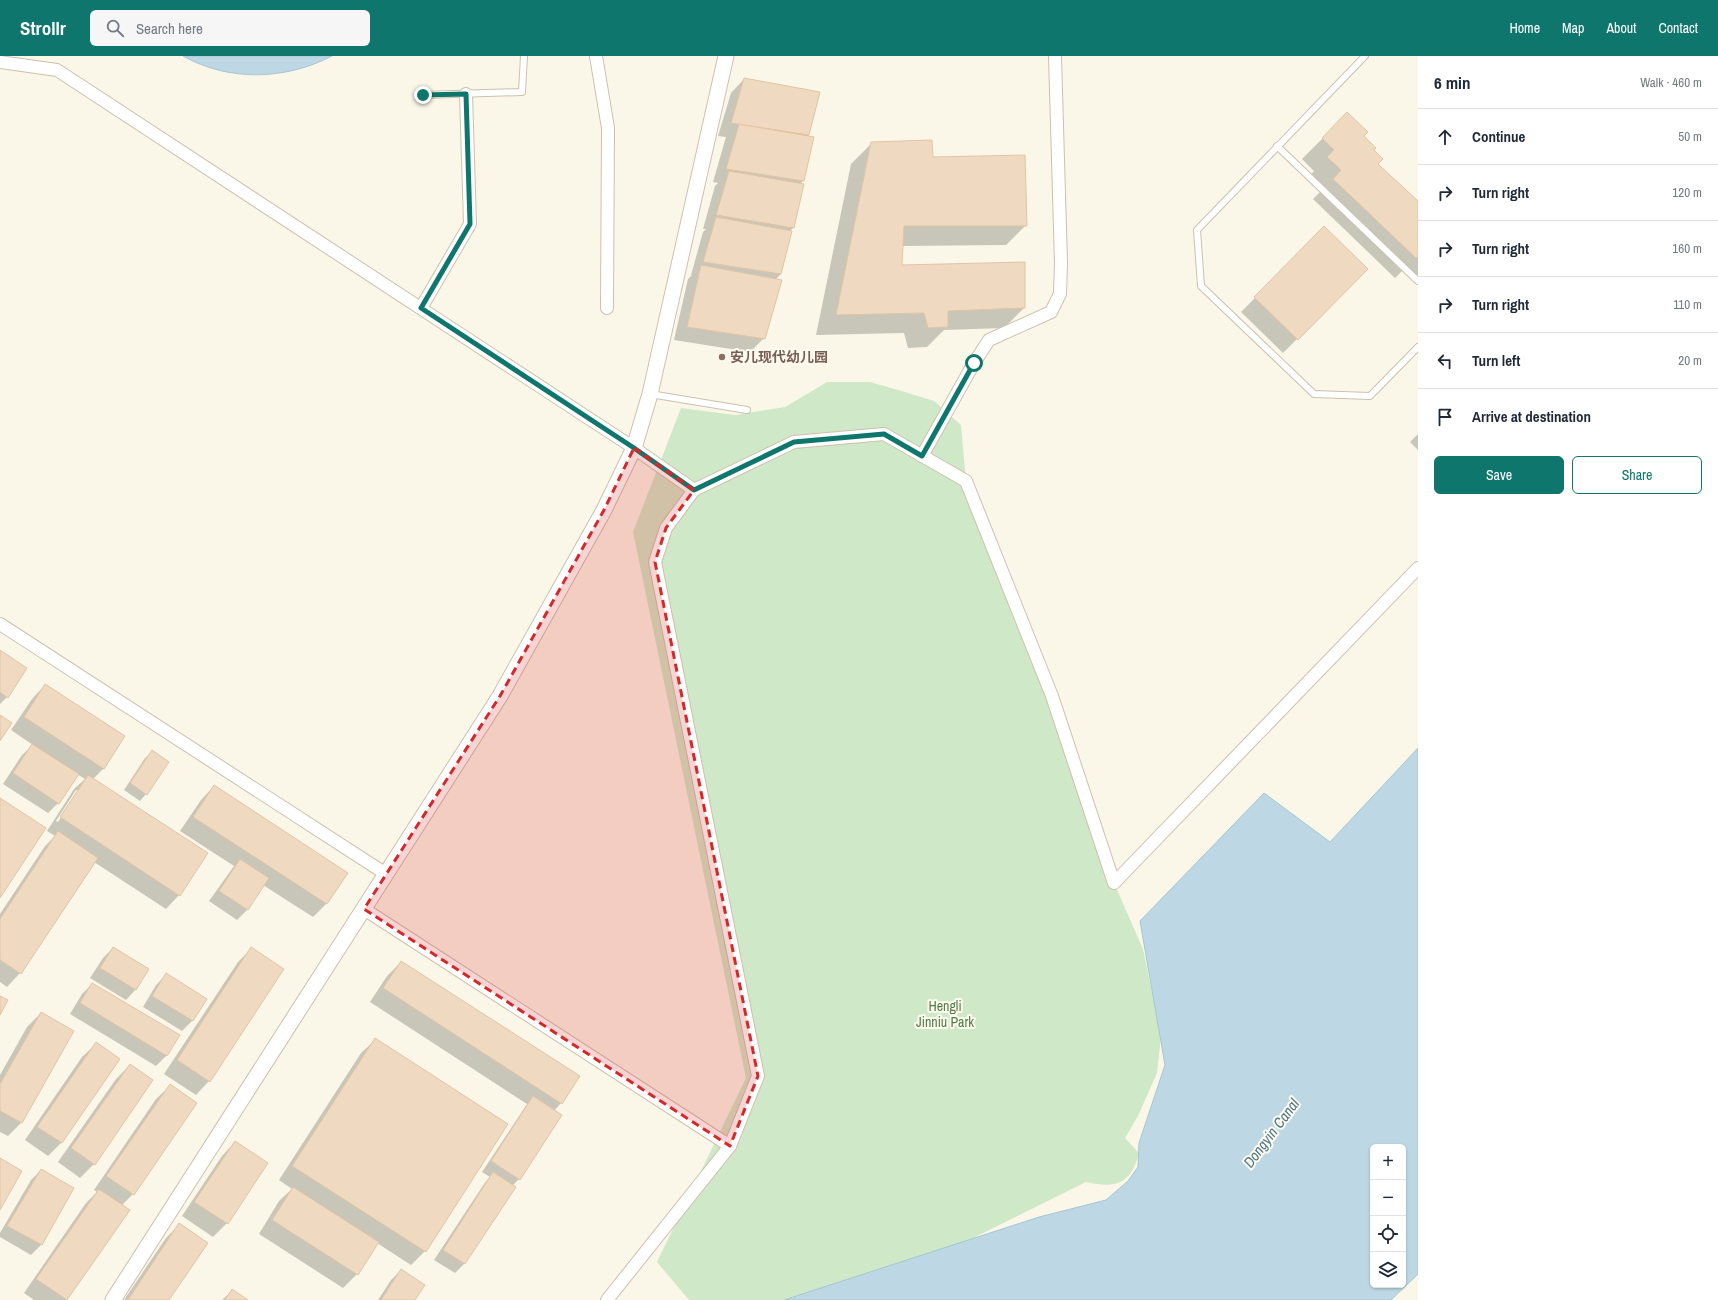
<!DOCTYPE html>
<meta charset="utf-8">
<style>
body{margin:0;font-family:"Archivo Narrow","Noto Sans SC",sans-serif;background:#f6f6f7;color:#1f2937}
.controls{position:absolute;right:12px;bottom:12px;display:grid;overflow:hidden;border-radius:6px;box-shadow:0 1px 3px #0004}
.controls button{width:36px;height:36px;display:grid;place-items:center;padding:0;border:0;border-bottom:1px solid #e0e1e3;background:#fff;color:#1f2937;font:20px sans-serif}
.stop{position:absolute;width:12px;height:12px;margin:-9px;border:3px solid #0f766e;border-radius:50%;background:#fff}
.stop.end{background:#0f766e;border-color:#fff;box-shadow:0 1px 4px #0008}
.list{margin:0;padding:0;list-style:none}
h2{display:flex;justify-content:space-between;align-items:center;height:52px;margin:0;padding:0 16px;font-size:17px}
h2 small{font-size:13px;font-weight:400;color:#747a83}
.list li{display:grid;grid-template-columns:26px 1fr auto;gap:12px;align-items:center;box-sizing:border-box;height:56px;padding:0 16px;border-top:1px solid #e0e1e3}
.list b{display:block;font-size:15px;white-space:nowrap}
.list em{font-size:13px;font-style:normal;color:#747a83}
.actions{display:flex;gap:8px;padding:12px 16px}
.actions a{flex:1;padding:9px 0;border:1px solid #0f766e;border-radius:6px;text-align:center;font-size:14px;color:#0f766e}
.actions .main{background:#0f766e;color:#fff}
.icon{flex:none;width:22px;height:22px;fill:none;stroke:currentColor;stroke-width:2;stroke-linecap:round;stroke-linejoin:round}
.map{position:relative;flex:none;width:1418px;height:1244px;overflow:hidden}
header{display:flex;align-items:center;gap:24px;box-sizing:border-box;height:56px;padding:0 20px;background:#0f766e;color:#fff}
header strong{font-size:19px}
nav{display:flex;gap:22px;margin-inline-start:auto;font-size:14px}
.search{width:280px;height:36px;background:#f6f6f7;display:flex;align-items:center;gap:10px;box-sizing:border-box;padding:0 14px;border-radius:6px;color:#747a83;font-size:15px}
main{display:flex}
aside{flex:1;background:#fff}
.map>svg:first-child{display:block}
.green{fill:#cfe8c7}
.water{fill:#bdd8e4;stroke:#a4c6d5;fill-rule:evenodd}
.shadow{fill:#0003;fill-rule:evenodd}
.building{fill:#efdac1;stroke:#e1c4a2}
.lines{fill:none;stroke-linecap:round;stroke-linejoin:round}
.service-casing{stroke:#cdc0ae;stroke-width:8}
.minor-casing{stroke:#cdc0ae;stroke-width:14}
.tertiary-casing{stroke:#cdc0ae;stroke-width:17}
.service{stroke:#fff;stroke-width:6}
.minor{stroke:#fff;stroke-width:12}
.tertiary{stroke:#fff;stroke-width:15}
.route{stroke:#0f766e;stroke-width:5}
.marked{fill:#d62828;fill-opacity:0.2;stroke:#d62828;stroke-width:3;stroke-dasharray:8 5;stroke-linejoin:round}
.education-dot{fill:#8d6e63;stroke:#fefaee;stroke-width:1.5}
.labels{text-anchor:middle;dominant-baseline:central;stroke-width:4;stroke-linejoin:round;paint-order:stroke}
.education-label{font-size:14px;font-weight:bold;fill:#785e54;stroke:#fefaee;text-anchor:start}
.park-label{font-size:14px;fill:#507e49;stroke:#fefaee}
.water-label{font-size:15px;font-style:italic;fill:#4c788c;stroke:#fefaee}
</style>
<header>
<strong>Strollr</strong>
<div class="search"><svg class="icon" aria-label="search" viewBox="0 0 24 24"><circle cx="10" cy="10" r="6"/><path d="M15 15l6 6"/></svg>Search here</div>
<nav><a>Home</a><a>Map</a><a>About</a><a>Contact</a></nav>
</header>
<main>
<div class="map">
<svg width="1418" height="1244" viewBox="0 0 1418 1244">
<rect width="100%" height="100%" fill="#fbf7e8"/>
<path class="green" d="M 827,326 L 870,326 L 905,336 L 934,345 L 961,369 L 966,425 L 1064,676 L 1101,807 L 1114,827 L 1143,893 L 1161,980 L 1157,1017 L 1138,1060 L 1125,1082 L 1139,1097 C 1131,1128 1116,1133 1086,1126 L 941,1198 L 788,1244 L 689,1244 L 657,1206 L 746,1022 L 633,476 L 681,352 L 735,359 L 785,351 Z"/>
<g class="water">
<path d="M 183,0 L 332,0 C 286,24 229,26 183,0 Z"/>
<path d="M 1418,692 L 1418,1218 L 1391,1244 L 784,1244 L 1039,1161 L 1106,1144 L 1128,1125 L 1138,1111 L 1139,1087 L 1165,1009 L 1140,865 L 1264,737 L 1330,786 ZM 1373,1091 L 1403,1091 L 1403,1229 L 1373,1229 Z"/>
</g>
<g class="shadow">
<polygon points="744,23 809,79 807,81 803,125 800,128 793,172 791,174 781,218 775,224 764,282 750,296 674,284 688,223 692,219 691,219 703,176 706,173 703,173 715,130 718,127 713,126 726,81 718,80 731,37"/>
<polygon points="1327,78 1362,80 1372,94 1377,108 1418,147 1418,226 1404,213 1395,222 1313,143 1322,134 1308,122 1314,115 1302,103"/>
<polygon points="872,87 932,103 1026,169 1006,189 902,190 901,210 1024,252 1004,272 944,274 927,291 908,292 904,277 816,279 851,108"/>
<polygon points="1324,172 1367,213 1283,297 1241,256"/>
<polygon points="1418,378 1418,394 1410,386"/>
<polygon points="0,595 7,641 0,648"/>
<path d="M 45,629 L 124,681 L 103,713 L 93,723 L 179,839 L 166,853 L 94,806 L 20,917 L 7,931 L 0,926 L 0,858 L 45,790 L 55,780 L 47,775 L 74,733 L 85,723 L 77,718 L 58,747 L 48,757 L 3,728 L 22,699 L 33,689 L 11,674 L 32,643 ZM 76,734 L 79,734 L 58,766 L 56,765 Z"/>
<polygon points="152,696 146,738 140,745 124,734 145,702"/>
<polygon points="214,730 347,817 326,848 313,861 263,829 247,854 237,864 209,845 234,810 180,775 201,744"/>
<polygon points="113,892 136,933 126,944 90,922 103,902"/>
<polygon points="251,893 209,1025 196,1039 164,1018 238,906"/>
<polygon points="401,906 561,1047 554,1055 561,1059 519,1123 512,1130 465,1207 455,1217 434,1204 484,1128 490,1121 482,1116 527,1048 370,946 387,920"/>
<polygon points="166,919 206,943 192,965 182,975 143,951 156,929"/>
<polygon points="92,928 178,980 166,1000 156,1010 70,958 82,938"/>
<polygon points="41,957 73,975 21,1067 8,1080 0,1076 0,1019 27,971"/>
<polygon points="375,984 507,1068 425,1195 411,1209 377,1187 357,1218 343,1232 259,1178 279,1145 292,1133 279,1124 361,997"/>
<polygon points="96,988 119,1003 61,1087 48,1100 25,1084 82,1001"/>
<polygon points="130,1009 94,1108 80,1122 58,1106 116,1023"/>
<polygon points="170,1030 133,1138 122,1149 129,1154 66,1244 34,1244 24,1237 86,1147 97,1136 94,1134 156,1043"/>
<polygon points="235,1086 227,1167 213,1181 182,1160 222,1100"/>
<polygon points="41,1114 73,1133 41,1189 31,1199 0,1181 0,1177 31,1124"/>
<polygon points="179,1169 168,1244 124,1244 166,1182"/>
<polygon points="401,1214 414,1244 378,1244 391,1224"/>
<polygon points="232,1235 246,1244 222,1244"/>
</g>
<g class="building">
<polygon points="744,22 820,36 809,79 731,67"/>
<polygon points="1347,56 1368,76 1364,80 1376,92 1374,94 1383,103 1378,108 1418,145 1418,201 1416,202 1333,123 1341,114 1327,101 1334,94 1322,82"/>
<polygon points="739,68 814,81 804,125 726,113"/>
<polygon points="932,84 933,101 1025,99 1027,170 904,170 902,209 1025,206 1025,252 948,255 948,271 928,272 924,257 836,259 871,86"/>
<polygon points="729,115 804,128 794,172 716,159"/>
<polygon points="716,161 792,175 781,218 703,206"/>
<polygon points="1324,170 1368,213 1298,284 1254,241"/>
<polygon points="701,209 782,224 765,283 687,271"/>
<polygon points="0,594 27,612 8,642 0,636"/>
<polygon points="45,628 125,680 104,713 24,661"/>
<polygon points="0,659 12,667 0,685"/>
<polygon points="32,688 79,718 59,748 13,717"/>
<polygon points="152,694 169,706 147,739 130,727"/>
<polygon points="88,719 208,797 180,840 60,761"/>
<polygon points="214,729 348,817 327,848 193,761"/>
<polygon points="0,742 46,772 0,842"/>
<polygon points="58,775 98,802 21,918 0,904 0,863"/>
<polygon points="240,803 269,822 248,854 219,835"/>
<polygon points="113,891 149,913 136,934 100,912"/>
<polygon points="251,891 284,913 210,1026 177,1004"/>
<polygon points="401,905 580,1020 562,1048 383,932"/>
<polygon points="166,917 207,943 193,965 152,940"/>
<polygon points="92,927 180,979 167,1000 80,947"/>
<polygon points="0,940 8,944 0,959"/>
<polygon points="41,956 74,975 22,1067 0,1055 0,1028"/>
<polygon points="375,982 508,1068 426,1196 292,1110"/>
<polygon points="96,986 120,1003 62,1087 37,1071"/>
<polygon points="130,1008 153,1024 95,1109 71,1092"/>
<polygon points="170,1028 197,1047 134,1139 106,1120"/>
<polygon points="533,1040 562,1059 520,1124 491,1105"/>
<polygon points="235,1085 268,1107 228,1168 194,1146"/>
<polygon points="0,1102 22,1115 0,1154"/>
<polygon points="41,1113 74,1132 42,1189 7,1170"/>
<polygon points="493,1116 516,1131 465,1208 443,1194"/>
<polygon points="293,1131 379,1186 358,1219 272,1164"/>
<polygon points="99,1133 130,1154 67,1244 36,1223"/>
<polygon points="179,1167 208,1187 169,1244 128,1244"/>
<polygon points="401,1213 425,1229 415,1244 381,1244"/>
<polygon points="232,1233 248,1244 225,1244"/>
</g>
<g class="lines">
<g class="service-casing">
<g id="service">
<polyline points="1365,0 1197,174 1201,230 1314,338 1370,340 1418,291"/>
<polyline points="423,39 522,36 524,0"/>
<polyline points="1277,90 1418,225"/>
<polyline points="650,338 747,354"/>
</g>
</g>
<g class="minor-casing">
<g id="minor">
<polyline points="596,0 608,72 607,252"/>
<polyline points="0,6 57,14 634,392 694,434"/>
<polyline points="421,252 470,168 466,38"/>
<polyline points="922,400 974,307 989,284 1051,256 1060,238 1061,207 1055,0"/>
<polyline points="0,568 386,818"/>
<polyline points="364,853 730,1090"/>
<polyline points="607,1244 730,1090 758,1020 655,506 666,472 694,434 794,386 884,378 966,425 1052,640 1114,827 1418,512"/>
</g>
</g>
<g class="tertiary-casing">
<polyline id="tertiary" points="113,1244 500,640 604,454 634,392 650,338 726,0"/>
</g>
<use href="#service" class="service"/>
<use href="#minor" class="minor"/>
<use href="#tertiary" class="tertiary"/>
</g>
<g class="lines">
<polyline class="route" points="423,39 466,38 470,168 421,252 634,392 694,434 794,386 884,378 922,400 974,307"/>
</g>
<path class="marked" d="M 634,392 L 694,434 L 666,472 L 655,506 L 758,1020 L 730,1090 L 364,853 L 500,640 L 604,454 Z"/>
<circle class="education-dot" cx="722" cy="301" r="4"/>
<g class="labels">
<g class="education-label">
<text x="730" y="301">安儿现代幼儿园</text>
</g>
<g class="park-label">
<text x="945" y="950">Hengli<tspan x="945" dy="16">Jinniu Park</tspan></text>
</g>
<g class="water-label">
<text transform="translate(1271 1077) rotate(-53)">Dongyin Canal</text>
</g>
</g>
</svg>
<div class="controls">
<button>+</button>
<button>−</button>
<button><svg class="icon" aria-label="locate" viewBox="0 0 24 24"><circle cx="12" cy="12" r="6"/><path d="M12 2v4M12 18v4M2 12h4M18 12h4"/></svg></button>
<button><svg class="icon" aria-label="layers" viewBox="0 0 24 24"><path d="M12 4l9 5-9 5-9-5zM3 14l9 5 9-5"/></svg></button>
</div>
<div class="stop" style="left:974px;top:307px"></div>
<div class="stop end" style="left:423px;top:39px"></div>
</div>
<aside>
<h2>6 min<small>Walk · 460 m</small></h2>
<ul class="list">
<li><svg class="icon" aria-label="ahead" viewBox="0 0 24 24"><path d="M12 20V5M6 11l6-6 6 6"/></svg><div><b>Continue</b></div><em>50 m</em></li>
<li><svg class="icon" aria-label="right" viewBox="0 0 24 24"><path d="M7 20v-9h11M14 6l5 5-5 5"/></svg><div><b>Turn right</b></div><em>120 m</em></li>
<li><svg class="icon" aria-label="right" viewBox="0 0 24 24"><path d="M7 20v-9h11M14 6l5 5-5 5"/></svg><div><b>Turn right</b></div><em>160 m</em></li>
<li><svg class="icon" aria-label="right" viewBox="0 0 24 24"><path d="M7 20v-9h11M14 6l5 5-5 5"/></svg><div><b>Turn right</b></div><em>110 m</em></li>
<li><svg class="icon" aria-label="left" viewBox="0 0 24 24"><path d="M17 20v-9H6M10 6l-5 5 5 5"/></svg><div><b>Turn left</b></div><em>20 m</em></li>
<li><svg class="icon" aria-label="arrive" viewBox="0 0 24 24"><path d="M6 21V4h12l-3 4 3 4H6"/></svg><div><b>Arrive at destination</b></div></li>
</ul>
<div class="actions"><a class="main">Save</a><a>Share</a></div>
</aside>
</main>
